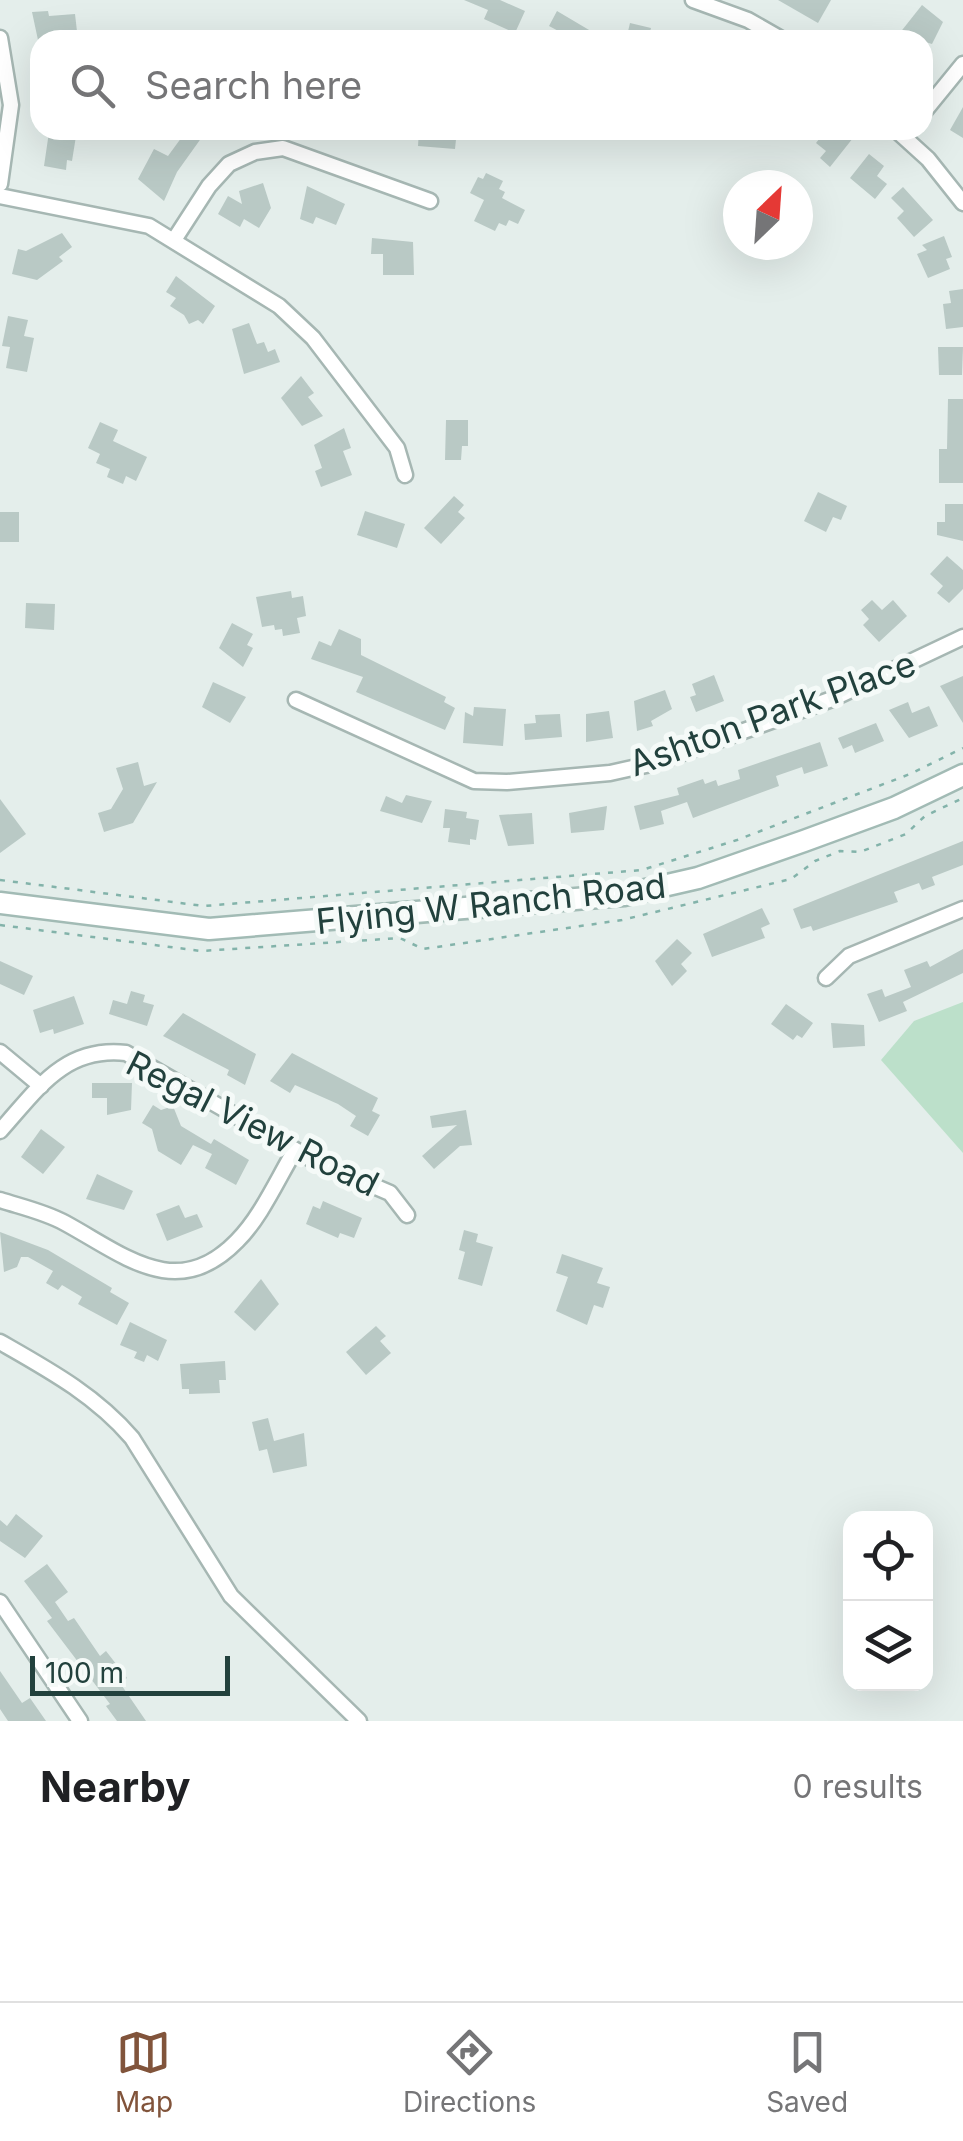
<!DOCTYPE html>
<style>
body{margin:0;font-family:Inter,sans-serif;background:#f2f2f2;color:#202124}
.controls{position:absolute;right:30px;bottom:30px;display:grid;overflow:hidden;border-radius:20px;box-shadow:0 10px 40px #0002}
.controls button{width:90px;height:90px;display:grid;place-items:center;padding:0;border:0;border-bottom:2px solid #e0e0e0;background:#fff;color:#202124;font:50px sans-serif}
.compass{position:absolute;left:723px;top:170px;width:90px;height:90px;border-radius:50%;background:#fff;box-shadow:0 10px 40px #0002;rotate:25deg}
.scale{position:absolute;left:30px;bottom:25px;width:200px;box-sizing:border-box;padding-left:10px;border:5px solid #22413d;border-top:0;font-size:28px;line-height:35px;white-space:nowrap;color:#22413d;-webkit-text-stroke:8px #f5faf8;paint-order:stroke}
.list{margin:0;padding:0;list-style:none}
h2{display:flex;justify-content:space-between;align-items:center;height:130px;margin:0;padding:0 40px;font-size:42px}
h2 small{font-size:32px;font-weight:400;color:#757577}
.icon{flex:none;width:55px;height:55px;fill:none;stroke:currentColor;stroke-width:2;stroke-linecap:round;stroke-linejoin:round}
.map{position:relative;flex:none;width:963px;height:1721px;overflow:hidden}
.search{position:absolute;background:#fff;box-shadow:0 10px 40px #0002;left:30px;right:30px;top:30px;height:110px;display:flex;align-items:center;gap:25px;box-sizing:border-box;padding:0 35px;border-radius:30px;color:#757577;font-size:38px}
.sheet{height:280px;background:#fff}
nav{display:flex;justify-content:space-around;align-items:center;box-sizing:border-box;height:140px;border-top:2px solid #e0e0e0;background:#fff;font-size:28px;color:#757577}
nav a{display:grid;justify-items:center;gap:5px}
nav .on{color:#81543b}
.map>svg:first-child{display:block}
.green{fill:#bce0ca}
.building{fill:#b9c9c5}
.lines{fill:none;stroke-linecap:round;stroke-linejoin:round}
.street-casing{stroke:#a6b7b3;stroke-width:19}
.secondary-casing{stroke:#a2bbb5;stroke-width:25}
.path{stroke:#83b3aa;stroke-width:2.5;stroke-dasharray:5 8;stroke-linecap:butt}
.street{stroke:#fff;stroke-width:14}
.secondary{stroke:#fff;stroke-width:20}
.labels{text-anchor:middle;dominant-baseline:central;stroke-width:10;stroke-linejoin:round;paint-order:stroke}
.street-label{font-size:35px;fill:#22413d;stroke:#f5faf8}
</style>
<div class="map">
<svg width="963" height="1721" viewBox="0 0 963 1721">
<rect width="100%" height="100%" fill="#e4eeeb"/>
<polygon class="green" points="963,1002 963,1153 881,1060 914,1021"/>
<g class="building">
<polygon points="464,0 500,0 525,11 515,33 484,19 488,10"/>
<polygon points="778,0 831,0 818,23"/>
<polygon points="922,5 943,22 932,44 899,34"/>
<polygon points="48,11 49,16 75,14 78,40 38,40 32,12"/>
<polygon points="557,11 606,40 560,40 564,34 549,26"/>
<polygon points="630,23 651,28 648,40 626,40"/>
<polygon points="963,107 963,138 950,130"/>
<polygon points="187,130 207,130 177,172 164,201 138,179 154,149 168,156"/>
<polygon points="419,130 457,130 455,149 418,146"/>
<polygon points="826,130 843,130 853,138 830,167 820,158 826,151 816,143"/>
<polygon points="49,132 76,136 72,161 67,160 66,170 44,166"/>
<polygon points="869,154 884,166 877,176 887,184 875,199 850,178"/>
<polygon points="486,173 503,181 499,189 505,192 502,198 525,210 518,224 509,220 506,226 499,223 495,231 474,221 484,200 470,193 478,177 483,179"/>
<polygon points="263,183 271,208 259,228 244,219 240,227 218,214 228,196 242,204 239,191"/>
<polygon points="307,186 345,204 336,225 316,217 313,224 300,219"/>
<polygon points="903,187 933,220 914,237 897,218 904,211 891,198"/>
<polygon points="62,233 72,247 59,257 63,261 37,280 12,274 18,249 26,251"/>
<polygon points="944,236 952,257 946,259 950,269 928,278 917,254 927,250 922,245"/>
<polygon points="372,238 413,242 414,275 383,275 383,254 371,254"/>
<polygon points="176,276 215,306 203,324 198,320 189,324 184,315 170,306 176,298 166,292"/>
<polygon points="963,289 963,327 946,329 943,304 951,303 949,291"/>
<polygon points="8,316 28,320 24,336 34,338 27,372 6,368 10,347 2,346"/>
<polygon points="249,323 257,344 264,342 268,352 275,349 280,362 244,374 232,329"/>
<polygon points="938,347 963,347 962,375 939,375"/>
<polygon points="301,376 314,393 308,397 323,416 302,426 281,398"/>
<polygon points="948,399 963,399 963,483 939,483 939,449 947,449"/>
<polygon points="446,420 468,420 468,446 462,446 461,460 445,460"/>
<polygon points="100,422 118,430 113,441 147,457 136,481 126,476 123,484 107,477 110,469 96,463 100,454 88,448"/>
<polygon points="344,428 351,448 343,451 352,475 321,487 315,471 322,468 314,445"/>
<polygon points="818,492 847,506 841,520 833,517 826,532 804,521"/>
<polygon points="454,496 464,505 458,512 465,518 441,544 424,528"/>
<polygon points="945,504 963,504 963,541 937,535 937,522 945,522"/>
<polygon points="365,511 405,524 397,548 357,535"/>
<rect x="0" y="512" width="19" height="30"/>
<polygon points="947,556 963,570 963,589 949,603 937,593 943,586 930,574"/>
<polygon points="291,591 292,598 303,596 306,616 297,618 300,633 283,636 282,629 275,630 274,625 262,627 256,597"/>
<polygon points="872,600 882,610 893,600 907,616 879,642 863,625 869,619 861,610"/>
<polygon points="26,603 55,604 54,630 25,628"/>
<polygon points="232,623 253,634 247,645 253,648 243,667 219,648"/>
<polygon points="339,629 361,639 361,655 446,697 444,702 455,708 445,730 356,692 363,677 311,659 319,641 331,646"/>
<polygon points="714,675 724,701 696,712 690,697 696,695 692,684"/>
<polygon points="963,676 963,723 940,686"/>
<polygon points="213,682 246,697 230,723 202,707"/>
<polygon points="665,690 672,709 651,721 653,726 637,731 634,701"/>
<polygon points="908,702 912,713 929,706 938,726 909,738 889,710"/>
<polygon points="474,707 506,709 503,746 463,743 465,712 473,716"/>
<polygon points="609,711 613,738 586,742 586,714"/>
<polygon points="560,714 562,737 525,740 524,724 536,723 535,715"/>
<polygon points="876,723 884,741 855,753 852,745 843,749 838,738"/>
<polygon points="820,742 828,766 804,774 802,767 776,776 779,786 693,818 687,802 661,811 664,824 640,830 634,806 679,795 677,788 703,779 705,784 716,780 718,786 740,779 738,770"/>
<polygon points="138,762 144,786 157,782 133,823 104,832 98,813 111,809 123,789 116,768"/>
<polygon points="406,795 432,801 422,823 380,811 386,796 402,803"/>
<polygon points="0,799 26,834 0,853"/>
<polygon points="607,806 604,830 571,833 569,813"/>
<polygon points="445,809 467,812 466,818 479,820 476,840 470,839 470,845 448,842 450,828 443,828"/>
<polygon points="532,813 534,844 508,846 499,815"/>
<polygon points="963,841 963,865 932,877 935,885 922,890 919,883 894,892 898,902 813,931 811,926 801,929 793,909"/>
<polygon points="762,908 770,924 761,928 765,938 712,957 703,934"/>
<polygon points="677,939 692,953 681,964 687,971 672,986 655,961"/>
<polygon points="963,949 963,973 903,1002 907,1011 879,1022 867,994 882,989 885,997 911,987 904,970 927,961 930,967"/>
<polygon points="0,961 33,976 24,995 0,984"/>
<polygon points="131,991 145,995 143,1002 154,1005 147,1026 109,1014 113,1000 127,1004"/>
<polygon points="74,996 84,1024 54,1034 53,1029 40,1033 33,1010"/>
<polygon points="786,1004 813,1023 802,1038 797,1035 793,1040 771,1024"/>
<polygon points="183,1013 256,1054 245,1085 227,1075 229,1070 163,1036"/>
<polygon points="831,1023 864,1025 865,1046 833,1048"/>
<polygon points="292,1053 378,1098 372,1111 380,1115 368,1136 350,1126 356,1116 338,1104 295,1085 290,1093 270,1081"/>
<polygon points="92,1083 132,1083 131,1110 107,1115 107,1098 92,1098"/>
<polygon points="153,1105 161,1110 173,1106 181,1126 211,1144 214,1139 249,1160 236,1185 205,1168 212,1154 193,1145 181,1165 158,1151 152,1129 142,1123"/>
<polygon points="466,1110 472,1145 460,1146 434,1169 422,1156 457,1125 432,1128 430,1116"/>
<polygon points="41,1129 65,1147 43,1174 21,1157"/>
<polygon points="97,1174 133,1191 124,1210 86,1199"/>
<polygon points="323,1201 362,1218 354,1238 340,1233 338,1238 306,1224 313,1206 320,1209"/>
<polygon points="179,1205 185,1218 197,1214 203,1227 167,1241 156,1214"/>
<polygon points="464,1230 478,1234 476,1242 493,1247 482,1286 458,1279 465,1252 459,1250"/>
<polygon points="0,1232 48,1250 112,1288 110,1292 129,1303 117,1325 78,1304 82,1297 62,1285 58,1290 46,1283 53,1271 28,1257 21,1257 17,1267 4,1272"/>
<polygon points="562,1254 603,1268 597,1283 610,1287 603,1308 594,1305 587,1325 556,1311 568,1277 556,1273"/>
<polygon points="261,1279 279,1304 255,1331 234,1312"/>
<polygon points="130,1322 167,1340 158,1361 147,1355 144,1362 134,1358 137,1352 120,1345"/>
<polygon points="376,1326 386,1336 380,1341 391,1353 366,1375 346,1352"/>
<polygon points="225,1361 226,1380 219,1380 220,1393 189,1394 189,1389 182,1389 180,1364"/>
<polygon points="268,1418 274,1441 304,1433 307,1466 273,1473 267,1449 259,1451 252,1422"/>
<polygon points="16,1514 43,1536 25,1558 0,1541 0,1520 7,1526"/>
<polygon points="47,1564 68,1592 55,1602 68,1621 74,1618 100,1656 106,1651 127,1678 120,1683 146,1721 117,1721 106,1706 110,1704 47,1621 52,1618 24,1581"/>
<polygon points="0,1671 22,1703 30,1698 46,1721 8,1721 0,1709"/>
</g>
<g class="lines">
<g class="street-casing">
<g id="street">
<polyline points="693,0 748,20 783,40"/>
<polyline points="0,38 11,105 0,184"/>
<polyline points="923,113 963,64"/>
<polyline points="896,130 928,159 963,203"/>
<polyline points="0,196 149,226 279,306 313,338 397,448 405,475"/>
<polyline points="174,240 209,186 229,164 255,152 283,148 430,201"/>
<polyline points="296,700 474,781 507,782 610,773 655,763 832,699 963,637"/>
<polyline points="826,978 849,956 963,909"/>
<polyline points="0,1052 41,1086"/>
<path d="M 0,1131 C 37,1090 64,1046 126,1053 L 313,1160 L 390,1193 L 407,1215"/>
<path d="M 0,1200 C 22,1207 45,1212 65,1223 C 124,1255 177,1303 237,1241 C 261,1217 277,1180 295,1150"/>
<path d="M 0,1342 C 49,1370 95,1395 132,1438 L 231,1596 L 359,1721"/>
<polyline points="0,1602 80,1721"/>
</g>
</g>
<g class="secondary-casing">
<polyline id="secondary" points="0,903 209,929 624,895 698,878 804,841 894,808 963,775"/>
</g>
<g class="path">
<polyline points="0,880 204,906 642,870 737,840 910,774 963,748"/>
<polyline points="0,925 201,951 400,938 423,949 622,920 791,879 815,861 840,851 860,852 906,834 925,816 963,798"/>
</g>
<use href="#street" class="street"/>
<use href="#secondary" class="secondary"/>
</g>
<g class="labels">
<g class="street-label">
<text transform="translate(772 713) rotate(-20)">Ashton Park Place</text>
<text transform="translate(491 903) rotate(-6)">Flying W Ranch Road</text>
<text transform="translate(253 1123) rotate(27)">Regal View Road</text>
</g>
</g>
</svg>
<div class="controls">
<button><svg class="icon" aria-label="locate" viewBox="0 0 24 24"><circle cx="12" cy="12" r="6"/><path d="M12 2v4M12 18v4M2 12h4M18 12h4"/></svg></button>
<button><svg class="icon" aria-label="layers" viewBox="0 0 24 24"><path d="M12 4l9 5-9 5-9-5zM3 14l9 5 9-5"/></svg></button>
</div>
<svg class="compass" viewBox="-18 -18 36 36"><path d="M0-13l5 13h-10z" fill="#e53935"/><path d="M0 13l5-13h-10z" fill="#757577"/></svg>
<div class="scale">100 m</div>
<div class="search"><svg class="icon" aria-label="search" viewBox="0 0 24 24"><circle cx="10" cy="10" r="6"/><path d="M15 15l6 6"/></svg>Search here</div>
</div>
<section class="sheet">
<h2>Nearby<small>0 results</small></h2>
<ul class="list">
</ul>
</section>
<nav>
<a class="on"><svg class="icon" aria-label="map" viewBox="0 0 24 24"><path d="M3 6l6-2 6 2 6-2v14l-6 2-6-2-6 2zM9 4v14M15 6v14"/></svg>Map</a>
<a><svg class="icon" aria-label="directions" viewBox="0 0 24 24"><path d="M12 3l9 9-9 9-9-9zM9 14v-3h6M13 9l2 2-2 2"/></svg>Directions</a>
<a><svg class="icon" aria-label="saved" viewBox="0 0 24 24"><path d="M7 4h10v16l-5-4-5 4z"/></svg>Saved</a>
</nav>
